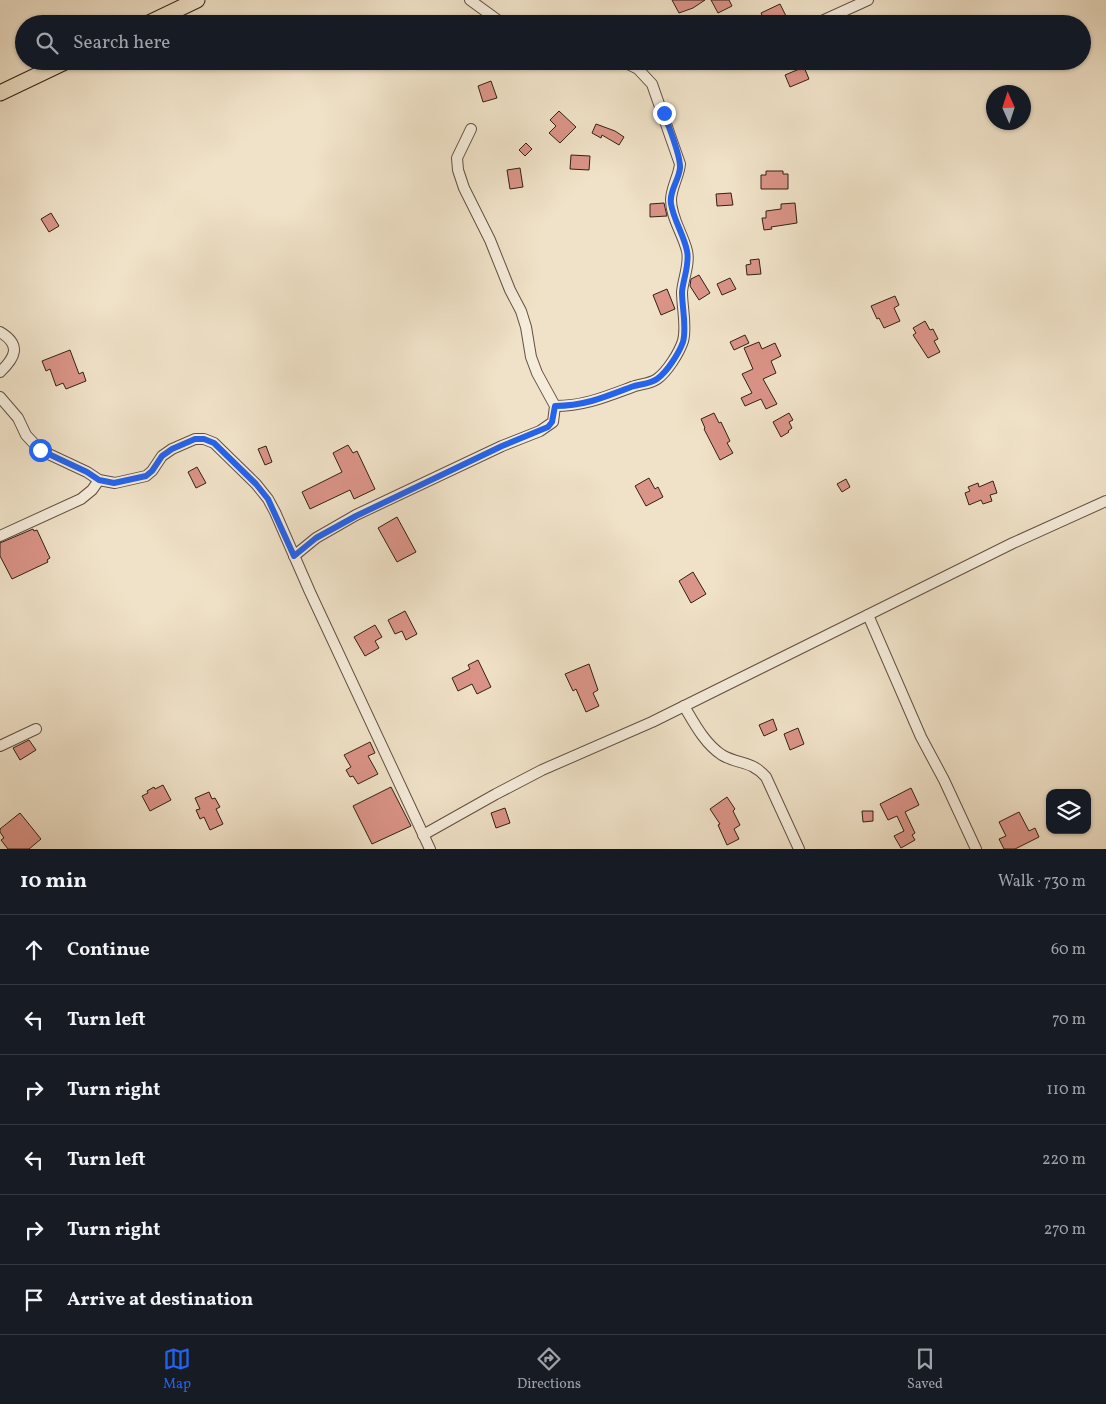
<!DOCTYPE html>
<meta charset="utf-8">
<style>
body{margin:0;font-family:Vollkorn,serif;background:#20242c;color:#f1f3f6}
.controls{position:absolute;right:15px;bottom:15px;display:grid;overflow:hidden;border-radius:10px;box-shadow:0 1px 4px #0004}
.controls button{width:45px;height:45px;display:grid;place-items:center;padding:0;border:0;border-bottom:1px solid #363941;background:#171b24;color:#f1f3f6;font:25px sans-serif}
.compass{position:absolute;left:986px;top:85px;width:45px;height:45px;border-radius:50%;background:#171b24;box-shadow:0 1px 4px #0004;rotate:357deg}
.stop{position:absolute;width:15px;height:15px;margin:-11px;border:4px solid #2563eb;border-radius:50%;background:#fff}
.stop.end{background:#2563eb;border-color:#fff;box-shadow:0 1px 5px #0008}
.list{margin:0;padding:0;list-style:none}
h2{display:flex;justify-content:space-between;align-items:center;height:65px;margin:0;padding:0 20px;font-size:21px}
h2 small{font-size:16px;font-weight:400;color:#9ea1a6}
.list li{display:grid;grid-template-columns:32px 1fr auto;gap:15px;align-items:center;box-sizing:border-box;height:70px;padding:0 20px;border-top:1px solid #363941}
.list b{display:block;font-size:19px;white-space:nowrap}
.list em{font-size:16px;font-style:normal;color:#9ea1a6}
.icon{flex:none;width:28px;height:28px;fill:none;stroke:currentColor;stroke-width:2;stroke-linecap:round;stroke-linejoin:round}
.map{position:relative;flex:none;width:1106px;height:849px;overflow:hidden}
.search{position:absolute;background:#171b24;box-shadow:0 1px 4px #0004;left:15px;right:15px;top:15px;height:55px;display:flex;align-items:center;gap:12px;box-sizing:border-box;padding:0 18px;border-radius:28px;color:#9ea1a6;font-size:19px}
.sheet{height:485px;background:#171b24}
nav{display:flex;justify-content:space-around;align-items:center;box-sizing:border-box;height:70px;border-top:1px solid #363941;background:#171b24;font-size:14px;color:#9ea1a6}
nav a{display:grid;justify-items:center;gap:2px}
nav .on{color:#2563eb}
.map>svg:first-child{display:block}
.building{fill:#db9488;stroke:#322014}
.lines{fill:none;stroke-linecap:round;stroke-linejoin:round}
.street-casing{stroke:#625041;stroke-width:12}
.primary-casing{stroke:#322014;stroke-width:17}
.street{stroke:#f5ecdb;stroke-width:10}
.primary{stroke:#f0e2c8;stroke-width:15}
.route{stroke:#2563eb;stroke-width:6}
</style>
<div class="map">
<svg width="1106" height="849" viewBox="0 0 1106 849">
<rect width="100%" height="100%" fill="#f0e2c8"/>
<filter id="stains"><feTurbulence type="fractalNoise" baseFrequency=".004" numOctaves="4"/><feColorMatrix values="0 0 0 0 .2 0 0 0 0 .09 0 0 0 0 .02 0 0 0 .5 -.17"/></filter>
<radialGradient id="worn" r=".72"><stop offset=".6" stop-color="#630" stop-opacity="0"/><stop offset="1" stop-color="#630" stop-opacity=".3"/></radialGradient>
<g class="building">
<polygon points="672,0 705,0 693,8 679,13"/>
<polygon points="711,0 729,0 732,6 718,13"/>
<polygon points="780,4 788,20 779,24 766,24 761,13"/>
<polygon points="804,67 809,79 790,87 785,75"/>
<polygon points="491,81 497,98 483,102 478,86"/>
<polygon points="559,111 576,127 560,143 549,133 556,126 550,120"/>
<polygon points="596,124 615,131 624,137 619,145 602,135 601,138 592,133"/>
<polygon points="526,143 532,149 525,156 519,150"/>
<polygon points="571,155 590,156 589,170 570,169"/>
<polygon points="520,168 523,187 510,189 507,170"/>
<polygon points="766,171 783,171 783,174 788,174 788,189 761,189 761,175 766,175"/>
<polygon points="731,193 733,205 717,206 716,194"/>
<polygon points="664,203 667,216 650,217 650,204"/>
<polygon points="795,203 797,223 771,227 772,229 764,230 762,218 766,218 766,211 781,209 781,204"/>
<polygon points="51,213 59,226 49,232 41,219"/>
<polygon points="759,259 761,274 747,275 746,265 751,264 750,260"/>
<polygon points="699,275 710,293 699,300 690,286 691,279"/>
<polygon points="730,278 736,289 722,295 717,284"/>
<polygon points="667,289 675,309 661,315 653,295"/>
<polygon points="895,296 899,305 894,308 900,321 884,328 879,318 877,319 871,306"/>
<polygon points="925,321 930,330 933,329 938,339 934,341 940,352 928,358 913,335 916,333 913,328"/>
<polygon points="745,335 749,343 734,350 730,342"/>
<polygon points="759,342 762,349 775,343 781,356 771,361 776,373 763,379 777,404 766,409 761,399 745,406 741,398 752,393 742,374 753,369 744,348"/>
<polygon points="70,350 79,374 83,372 86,381 66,389 63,383 56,386 50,369 46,371 42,361"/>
<polygon points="714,413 719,423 721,422 730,441 727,443 733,453 720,460 704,429 705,428 701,419"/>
<polygon points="789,413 793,420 789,422 792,428 788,431 789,432 781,437 773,422"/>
<polygon points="348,445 353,453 357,451 375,489 354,499 350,490 310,509 302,492 342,472 333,453"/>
<polygon points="266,446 272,462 265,465 258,449"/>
<polygon points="197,467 206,483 196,488 188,472"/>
<polygon points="649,478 655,489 658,487 663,497 646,506 635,486"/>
<polygon points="846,479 850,487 842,492 837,484"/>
<polygon points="993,481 997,493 990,495 992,501 983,504 981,500 969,505 965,493 970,491 968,487 978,483 979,487"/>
<polygon points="397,517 416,552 397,562 378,528"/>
<polygon points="33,529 34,531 37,530 50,558 47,560 48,562 12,579 0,556 0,543"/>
<polygon points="693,572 706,594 691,603 679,581"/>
<polygon points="405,611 417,634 406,640 402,631 395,634 388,620"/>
<polygon points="375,625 382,637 375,641 379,648 365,656 354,637"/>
<polygon points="478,660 491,687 477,694 472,684 458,691 452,678 470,669 468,665"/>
<polygon points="589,664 598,690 593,693 599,706 586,712 576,689 573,691 565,674"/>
<polygon points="773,719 777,730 764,736 759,725"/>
<polygon points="798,728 804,744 790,750 784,734"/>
<polygon points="29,740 36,750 20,760 13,748"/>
<polygon points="370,742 375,753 368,756 378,774 358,784 353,776 350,777 346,770 351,767 344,755"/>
<polygon points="163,785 171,800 150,811 142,796 148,793 147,791 154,787 155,789"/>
<polygon points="391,787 411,826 372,844 353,806"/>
<polygon points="911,788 919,805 905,812 915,833 912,835 915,840 901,848 894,836 904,831 897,816 888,820 880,804"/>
<polygon points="209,792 212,799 215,798 220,807 216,809 223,824 210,830 204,817 200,819 196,810 200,809 195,798"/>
<polygon points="727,797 735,809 733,811 740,825 734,829 739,839 727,845 718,825 720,824 710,809"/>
<polygon points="505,808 510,823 496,828 491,813"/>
<polygon points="862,811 873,811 873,821 863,822"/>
<polygon points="1019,812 1029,831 1035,828 1039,837 1015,849 1004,849 999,839 1006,836 999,822"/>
<polygon points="20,813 41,839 29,849 8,849 1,840 4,838 0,832 0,829"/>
</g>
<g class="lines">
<g class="street-casing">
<g id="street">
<polyline points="470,0 499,21 506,24"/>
<polyline points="824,20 868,0"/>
<path d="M 0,332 C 22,345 15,358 0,372"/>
<polyline points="0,397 18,418 26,435 40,450 87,472 99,480 115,483 146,476 152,471 162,456 172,449 195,439 204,439 214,443 256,484 268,499 275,512 310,592 430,849"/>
<path d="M 555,406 C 584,406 605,397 632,387 C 640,384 650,384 657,379 C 667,372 679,353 683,341 C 687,326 682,308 682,292 C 683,279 690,264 687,251 C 683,234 671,218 671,200 C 671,188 679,176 680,164 L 652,84 L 638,69 L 622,61"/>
<polyline points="0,536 81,499 92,490 99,480"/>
<polyline points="294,556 316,538 356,515 502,446 540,431 553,422 555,406 537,373 531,357 526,327 521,311 510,290 490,240 464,188 458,170 457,158 471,129"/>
<polyline points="868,615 921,737 944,780 976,849"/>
<path d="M 684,706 C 694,723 705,744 722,755 C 739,765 751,760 766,777 L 799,849"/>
<polyline points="0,746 36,729"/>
<polyline points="423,835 496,794 542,770 652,722 1013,543 1106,501"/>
</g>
</g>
<g class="primary-casing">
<g id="primary">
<polyline points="147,24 197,0"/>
<polyline points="0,93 67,61"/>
</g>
</g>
<use href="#street" class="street"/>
<use href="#primary" class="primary"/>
</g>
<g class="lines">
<path class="route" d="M 40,450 L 87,472 L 99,480 L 114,483 L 146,476 L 152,471 L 162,456 L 172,449 L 195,439 L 204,439 L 214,443 L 256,484 L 268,499 L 294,556 L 316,538 L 356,516 L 502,446 L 548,427 L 552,422 L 555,406 C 584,406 605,397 631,387 C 640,384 650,384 657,379 C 667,372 679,353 683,342 C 687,327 682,308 682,292 C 683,279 690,264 687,251 C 684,235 674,221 671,204 C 669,191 679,180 680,168 C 681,155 668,126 664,113"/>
</g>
<rect width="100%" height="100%" filter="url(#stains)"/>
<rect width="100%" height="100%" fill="url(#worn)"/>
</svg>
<div class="controls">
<button><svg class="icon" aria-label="layers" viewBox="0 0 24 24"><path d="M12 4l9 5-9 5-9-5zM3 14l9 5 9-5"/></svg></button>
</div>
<svg class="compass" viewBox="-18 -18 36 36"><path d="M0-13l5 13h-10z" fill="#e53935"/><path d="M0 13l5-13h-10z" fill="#9ea1a6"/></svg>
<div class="stop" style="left:40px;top:450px"></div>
<div class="stop end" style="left:664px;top:113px"></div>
<div class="search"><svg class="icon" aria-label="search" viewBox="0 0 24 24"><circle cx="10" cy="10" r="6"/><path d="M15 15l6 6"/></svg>Search here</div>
</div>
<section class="sheet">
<h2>10 min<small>Walk · 730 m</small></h2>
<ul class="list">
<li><svg class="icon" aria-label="ahead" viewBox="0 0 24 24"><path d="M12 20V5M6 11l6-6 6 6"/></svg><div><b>Continue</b></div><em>60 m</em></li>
<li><svg class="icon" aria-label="left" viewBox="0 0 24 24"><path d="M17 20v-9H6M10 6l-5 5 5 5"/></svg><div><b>Turn left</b></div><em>70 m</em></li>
<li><svg class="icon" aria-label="right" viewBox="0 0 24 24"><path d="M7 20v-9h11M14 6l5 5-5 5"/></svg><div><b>Turn right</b></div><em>110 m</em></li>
<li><svg class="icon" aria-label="left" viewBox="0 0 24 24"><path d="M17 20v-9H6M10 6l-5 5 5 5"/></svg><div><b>Turn left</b></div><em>220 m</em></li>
<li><svg class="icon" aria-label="right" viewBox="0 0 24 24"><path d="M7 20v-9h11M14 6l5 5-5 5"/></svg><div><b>Turn right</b></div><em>270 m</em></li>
<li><svg class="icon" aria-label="arrive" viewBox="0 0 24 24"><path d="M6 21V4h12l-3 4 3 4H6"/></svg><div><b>Arrive at destination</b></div></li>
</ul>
</section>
<nav>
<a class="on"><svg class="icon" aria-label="map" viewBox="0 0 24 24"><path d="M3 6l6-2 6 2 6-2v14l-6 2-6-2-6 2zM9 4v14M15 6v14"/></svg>Map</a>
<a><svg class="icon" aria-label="directions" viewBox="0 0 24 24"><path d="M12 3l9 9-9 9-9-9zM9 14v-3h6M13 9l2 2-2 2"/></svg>Directions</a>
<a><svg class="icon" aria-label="saved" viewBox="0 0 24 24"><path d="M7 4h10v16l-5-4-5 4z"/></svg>Saved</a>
</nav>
